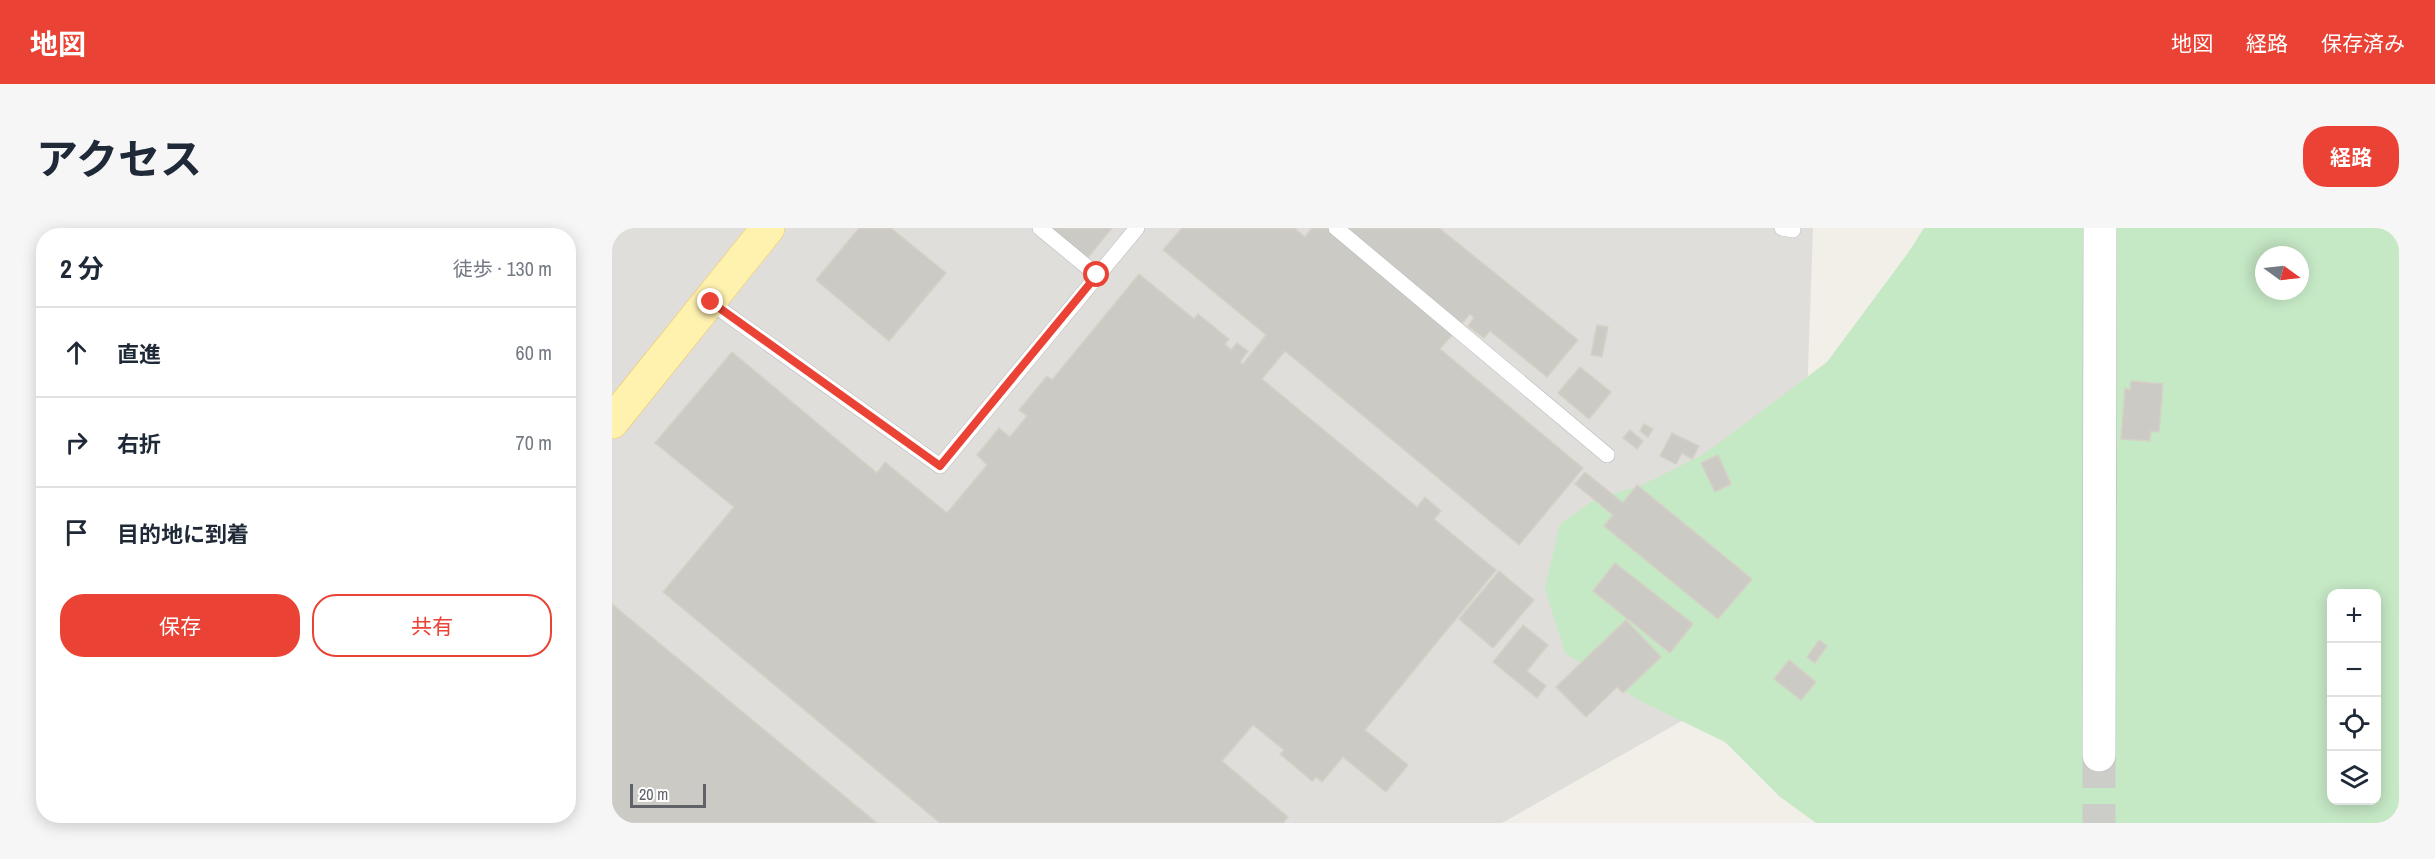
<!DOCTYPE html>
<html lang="ja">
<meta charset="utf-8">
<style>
body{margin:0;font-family:"Archivo Narrow","Noto Sans JP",sans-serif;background:#f6f6f7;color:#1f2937}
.controls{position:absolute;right:18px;bottom:18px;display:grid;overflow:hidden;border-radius:12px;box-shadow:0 3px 15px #0003}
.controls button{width:54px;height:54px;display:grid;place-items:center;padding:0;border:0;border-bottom:2px solid #e0e1e3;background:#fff;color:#1f2937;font:30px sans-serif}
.compass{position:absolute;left:1643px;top:18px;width:54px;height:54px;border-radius:50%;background:#fff;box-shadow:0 3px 15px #0003;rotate:105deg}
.scale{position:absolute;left:18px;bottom:15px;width:76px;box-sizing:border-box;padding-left:6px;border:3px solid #5f6368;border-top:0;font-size:16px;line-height:21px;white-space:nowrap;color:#5f6368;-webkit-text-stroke:4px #fff;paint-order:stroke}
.stop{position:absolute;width:18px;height:18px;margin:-14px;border:4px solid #ea4335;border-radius:50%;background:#fff}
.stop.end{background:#ea4335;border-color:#fff;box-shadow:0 2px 6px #0008}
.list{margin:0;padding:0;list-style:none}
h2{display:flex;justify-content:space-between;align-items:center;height:78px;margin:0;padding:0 24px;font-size:26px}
h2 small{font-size:20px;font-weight:400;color:#747a83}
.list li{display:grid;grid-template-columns:39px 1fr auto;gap:18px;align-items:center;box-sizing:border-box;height:90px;padding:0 24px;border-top:2px solid #e0e1e3}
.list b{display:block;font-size:22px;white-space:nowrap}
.list em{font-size:20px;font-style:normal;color:#747a83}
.actions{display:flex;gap:12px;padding:18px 24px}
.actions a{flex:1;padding:14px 0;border:2px solid #ea4335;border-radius:24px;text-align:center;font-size:21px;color:#ea4335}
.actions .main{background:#ea4335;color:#fff}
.icon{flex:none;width:33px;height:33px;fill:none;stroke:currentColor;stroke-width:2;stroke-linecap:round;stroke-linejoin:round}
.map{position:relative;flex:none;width:1787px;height:595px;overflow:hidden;border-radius:24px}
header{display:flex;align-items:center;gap:36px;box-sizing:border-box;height:84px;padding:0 30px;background:#ea4335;color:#fff}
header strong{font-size:28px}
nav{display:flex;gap:33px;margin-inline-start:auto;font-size:21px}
.intro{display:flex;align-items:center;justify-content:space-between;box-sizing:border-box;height:144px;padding:0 36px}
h1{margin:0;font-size:42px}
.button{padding:15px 27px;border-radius:24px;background:#ea4335;color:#fff;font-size:21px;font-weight:700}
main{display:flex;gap:36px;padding:0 36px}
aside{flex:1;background:#fff;border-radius:24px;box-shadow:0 3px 15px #0003}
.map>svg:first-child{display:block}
.industrial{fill:#e0deda}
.green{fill:#c5e8c5;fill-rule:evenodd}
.building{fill:#cccac5;stroke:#d6d1c6;stroke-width:1.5}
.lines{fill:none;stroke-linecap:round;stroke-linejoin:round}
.tertiary-tunnel{stroke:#ccccc8;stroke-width:33;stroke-dasharray:33 16;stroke-linecap:butt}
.service-casing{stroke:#b5b8bc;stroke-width:16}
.tertiary-casing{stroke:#b5b8bc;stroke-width:34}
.primary-casing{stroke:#f2c960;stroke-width:34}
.service{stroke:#fff;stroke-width:15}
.tertiary{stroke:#fff;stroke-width:33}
.primary{stroke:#fff2af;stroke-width:33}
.route{stroke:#ea4335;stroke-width:8}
</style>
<header>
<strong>地図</strong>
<nav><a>地図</a><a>経路</a><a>保存済み</a></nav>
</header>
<div class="intro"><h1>アクセス</h1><a class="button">経路</a></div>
<main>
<aside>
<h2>2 分<small>徒歩 · 130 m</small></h2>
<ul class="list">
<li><svg class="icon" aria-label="ahead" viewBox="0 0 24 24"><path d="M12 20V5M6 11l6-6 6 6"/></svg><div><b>直進</b></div><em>60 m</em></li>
<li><svg class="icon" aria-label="right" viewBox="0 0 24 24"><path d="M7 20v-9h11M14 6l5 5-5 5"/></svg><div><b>右折</b></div><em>70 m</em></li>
<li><svg class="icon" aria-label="arrive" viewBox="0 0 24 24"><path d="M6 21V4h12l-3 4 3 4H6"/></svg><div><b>目的地に到着</b></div></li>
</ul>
<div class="actions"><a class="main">保存</a><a>共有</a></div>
</aside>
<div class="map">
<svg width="1787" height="595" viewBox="0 0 1787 595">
<rect width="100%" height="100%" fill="#f1efe8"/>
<polygon class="industrial" points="0,0 1201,0 1186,427 890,595 0,595"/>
<path class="green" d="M 1312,0 L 1787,0 L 1787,595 L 1204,595 L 1167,568 L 1113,514 L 1028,473 L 953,425 L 933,360 L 948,296 L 983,271 L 1028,258 L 1092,226 L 1215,134 L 1296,25 ZM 1652,27 L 1688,27 L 1688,63 L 1652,63 ZM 1720,365 L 1764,365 L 1764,572 L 1720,572 Z"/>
<g class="building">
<polygon points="247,0 279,0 334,45 277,113 204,52"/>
<polygon points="433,0 500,0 473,33"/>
<polygon points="570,0 682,0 693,9 700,0 827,0 966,112 935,149 878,103 872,110 856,98 862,90 858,86 828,121 971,240 907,317 673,123 650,151 805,279 813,269 829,283 822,291 884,342 753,502 796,537 774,564 731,529 710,554 704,549 700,553 668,526 672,522 641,497 610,533 676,589 671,595 328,595 51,364 122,279 43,215 120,124 265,245 273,234 335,285 375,237 365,227 387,200 398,209 415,188 407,182 435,148 440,152 527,46 582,91 586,86 617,111 613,116 619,122 625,115 636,123 628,134 631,136 654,107 551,22"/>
<polygon points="985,97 996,99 990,129 979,127"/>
<polygon points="968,139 999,164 977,191 946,165"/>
<polygon points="1519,153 1551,156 1547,204 1539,203 1538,213 1509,211 1513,160 1518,162"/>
<polygon points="1032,196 1041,201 1036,209 1028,203"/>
<polygon points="1018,202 1031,213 1025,221 1011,210"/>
<polygon points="1060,205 1087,218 1080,231 1070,225 1064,236 1048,228"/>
<polygon points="1106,227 1119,256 1103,264 1089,235"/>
<polygon points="973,244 1011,275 1025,257 1140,351 1106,391 992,298 1001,287 963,256"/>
<polygon points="1003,335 1081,396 1058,425 981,363"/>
<polygon points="887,343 922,372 881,420 847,391"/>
<polygon points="0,376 265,595 0,595"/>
<polygon points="1014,392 1049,429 1011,465 1005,459 974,489 944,459"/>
<polygon points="911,397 936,417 915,443 934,458 925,470 881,434"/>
<polygon points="1207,412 1215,418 1203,435 1195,429"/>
<polygon points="1177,432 1204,454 1189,472 1162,451"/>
</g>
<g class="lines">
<polyline class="tertiary-tunnel" points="1487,527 1487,595"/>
<g class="service-casing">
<g id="service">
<polyline points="428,0 485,47"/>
<polyline points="724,0 995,227"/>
<polyline points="1170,0 1181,2"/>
<polyline points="98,74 328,238 525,0"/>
</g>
</g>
<g class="tertiary-casing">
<polyline id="tertiary" points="1487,527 1488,0"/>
</g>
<g class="primary-casing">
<polyline id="primary" points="0,194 156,0"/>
</g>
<use href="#service" class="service"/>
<use href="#tertiary" class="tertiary"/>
<use href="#primary" class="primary"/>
</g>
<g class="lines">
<polyline class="route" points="99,74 328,238 485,47"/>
</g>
</svg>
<div class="controls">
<button>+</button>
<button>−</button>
<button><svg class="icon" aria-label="locate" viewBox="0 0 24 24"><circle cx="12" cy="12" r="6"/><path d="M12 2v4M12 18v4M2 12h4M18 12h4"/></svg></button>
<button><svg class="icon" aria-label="layers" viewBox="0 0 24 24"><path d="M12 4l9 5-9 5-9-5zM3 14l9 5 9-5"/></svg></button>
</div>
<svg class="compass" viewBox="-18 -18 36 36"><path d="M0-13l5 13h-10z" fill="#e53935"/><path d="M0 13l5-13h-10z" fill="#747a83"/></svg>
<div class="scale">20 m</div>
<div class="stop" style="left:485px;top:47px"></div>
<div class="stop end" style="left:99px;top:74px"></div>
</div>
</main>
